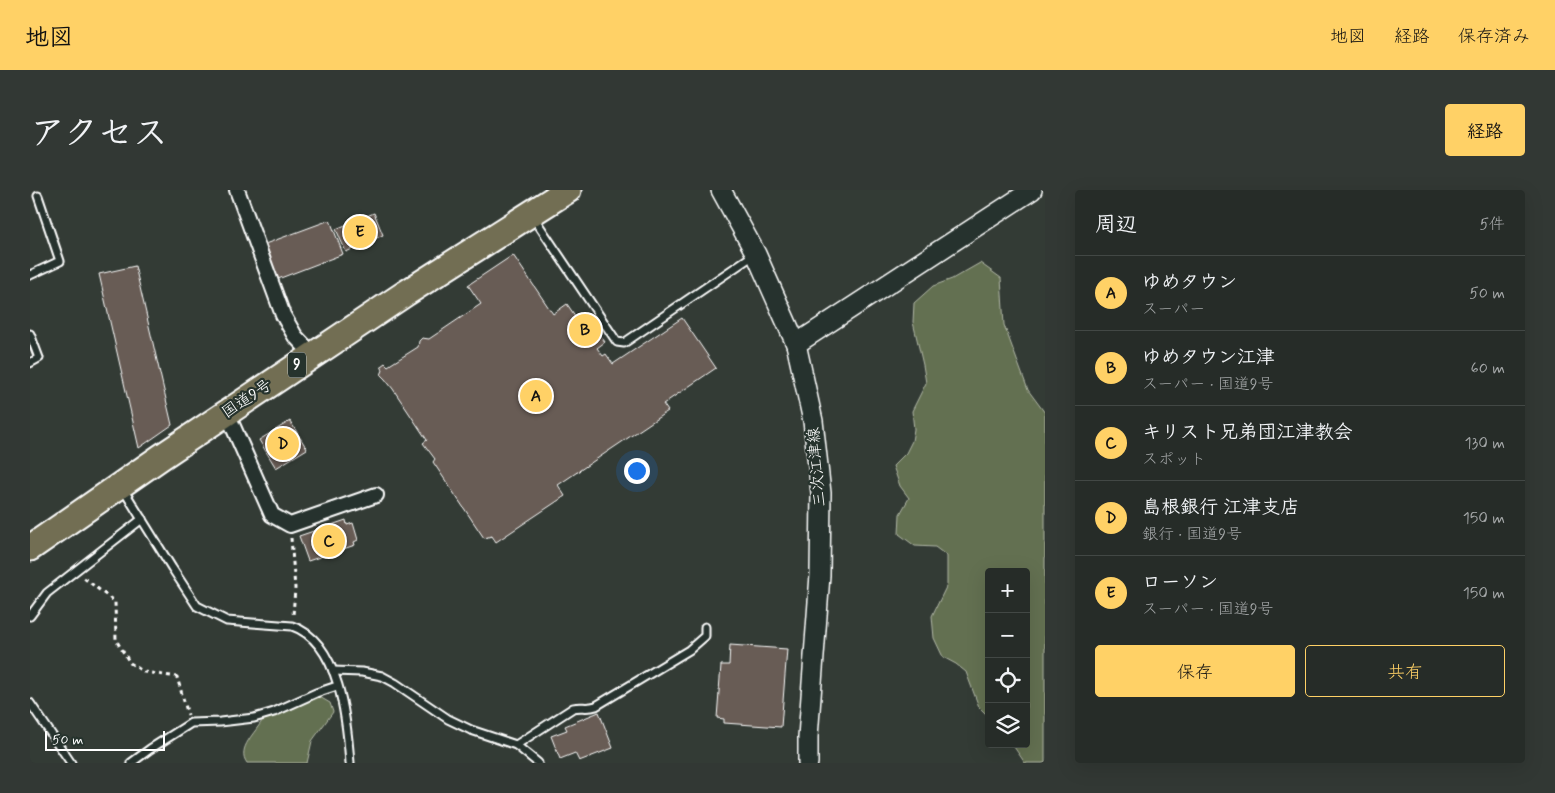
<!DOCTYPE html>
<html lang="ja">
<meta charset="utf-8">
<style>
body{margin:0;font-family:Mynerve,"Klee One",sans-serif;background:#323834;color:#f1f3f6}
.controls{position:absolute;right:15px;bottom:15px;display:grid;overflow:hidden;border-radius:5px;box-shadow:0 5px 20px #0002}
.controls button{width:45px;height:45px;display:grid;place-items:center;padding:0;border:0;border-bottom:1px solid #424845;background:#262c28;color:#f1f3f6;font:25px sans-serif}
.scale{position:absolute;left:15px;bottom:12px;width:120px;box-sizing:border-box;padding-left:5px;border:2px solid #fff;border-top:0;font-size:14px;line-height:18px;white-space:nowrap;color:#fff;-webkit-text-stroke:4px #26332d;paint-order:stroke}
.you{position:absolute;left:606px;top:280px;width:18px;height:18px;margin:-12px;border:4px solid #fff;border-radius:50%;background:#1a73e8;box-shadow:0 0 0 8px #1a73e833}
.badge{display:grid;place-items:center;width:32px;height:32px;border-radius:50%;background:#ffd166;color:#111;font-size:16px;font-weight:700}
.pin{position:absolute;translate:-50% -50%;border:2px solid #fff;box-shadow:0 1px 5px #0006}
.list{margin:0;padding:0;list-style:none}
h2{display:flex;justify-content:space-between;align-items:center;height:65px;margin:0;padding:0 20px;font-size:21px}
h2 small{font-size:16px;font-weight:400;color:#a4a7a8}
.list li{display:grid;grid-template-columns:32px 1fr auto;gap:15px;align-items:center;box-sizing:border-box;height:75px;padding:0 20px;border-top:1px solid #424845}
.list b{display:block;font-size:19px;white-space:nowrap}
.list p{margin:0;font-size:16px;white-space:nowrap;color:#a4a7a8}
.list em{font-size:16px;font-style:normal;color:#a4a7a8}
.actions{display:flex;gap:10px;padding:15px 20px}
.actions a{flex:1;padding:11px 0;border:1px solid #ffd166;border-radius:5px;text-align:center;font-size:18px;color:#ffd166}
.actions .main{background:#ffd166;color:#111}
.icon{flex:none;width:28px;height:28px;fill:none;stroke:currentColor;stroke-width:2;stroke-linecap:round;stroke-linejoin:round}
.map{position:relative;flex:none;width:1015px;height:573px;overflow:hidden;border-radius:5px}
header{display:flex;align-items:center;gap:30px;box-sizing:border-box;height:70px;padding:0 25px;background:#ffd166;color:#111}
header strong{font-size:24px}
nav{display:flex;gap:28px;margin-inline-start:auto;font-size:18px}
.intro{display:flex;align-items:center;justify-content:space-between;box-sizing:border-box;height:120px;padding:0 30px}
h1{margin:0;font-size:35px}
.button{padding:12px 22px;border-radius:5px;background:#ffd166;color:#111;font-size:18px;font-weight:700}
main{display:flex;gap:30px;padding:0 30px}
aside{flex:1;background:#262c28;border-radius:5px;box-shadow:0 5px 20px #0002}
.map>svg:first-child{display:block}
.green{fill:#647051;stroke:#b2b8a8}
.building{fill:#675b54;stroke:#fff}
.lines{fill:none;stroke-linecap:round;stroke-linejoin:round}
.lane-casing{stroke:#fff;stroke-width:11}
.street-casing{stroke:#fff;stroke-width:18}
.secondary-casing{stroke:#fff;stroke-width:22}
.highway-casing{stroke:#fff;stroke-width:29}
.path{stroke:#fff;stroke-width:3;stroke-dasharray:4 4;stroke-linecap:butt}
.lane{stroke:#26332d;stroke-width:7}
.street{stroke:#26332d;stroke-width:14}
.secondary{stroke:#26332d;stroke-width:19}
.highway{stroke:#726e52;stroke-width:25}
.labels{text-anchor:middle;dominant-baseline:central;stroke-width:4.5;stroke-linejoin:round;paint-order:stroke}
.shield{fill:#26332d;stroke:#bec2c0;stroke-width:1}
.shield-label{font-size:15px;font-weight:bold;fill:#fff}
.street-label{font-size:16px;fill:#fff;stroke:#26332d}
</style>
<header>
<strong>地図</strong>
<nav><a>地図</a><a>経路</a><a>保存済み</a></nav>
</header>
<div class="intro"><h1>アクセス</h1><a class="button">経路</a></div>
<main>
<div class="map">
<svg width="1015" height="573" viewBox="0 0 1015 573">
<rect width="100%" height="100%" fill="#333b35"/>
<filter id="ink" filterUnits="userSpaceOnUse"><feTurbulence type="fractalNoise" baseFrequency=".02" numOctaves="2"/><feDisplacementMap in="SourceGraphic" scale="10" xChannelSelector="R" yChannelSelector="G"/><feConvolveMatrix kernelMatrix="1 2 1 2 8 2 1 2 1" color-interpolation-filters="sRGB"/></filter>
<g filter="url(#ink)">
<g class="green">
<polygon points="950,73 971,88 974,135 998,200 1015,223 1015,573 995,573 982,554 996,554 996,382 959,382 959,527 949,517 936,482 926,474 913,467 904,448 902,426 917,395 917,366 905,357 885,356 869,344 870,324 879,308 870,296 863,276 876,263 882,251 884,239 882,221 896,193 893,175 883,132 884,113 903,96 922,89"/>
<path d="M 288,506 L 300,513 L 303,522 L 282,551 L 277,573 L 217,573 C 206,558 226,543 233,529 L 266,513 Z"/>
</g>
<g class="building">
<polygon points="344,23 353,45 316,62 306,39"/>
<polygon points="300,30 313,64 248,89 235,54"/>
<polygon points="483,65 523,124 537,114 550,133 558,128 575,152 567,158 573,166 576,164 583,174 652,128 686,178 633,214 638,221 528,295 535,306 466,352 462,346 454,348 403,272 405,269 393,253 397,250 363,199 355,189 351,185 353,180 351,176 355,173 358,176 361,174 388,157 389,151 392,148 399,149 451,114 438,95"/>
<polygon points="105,76 142,235 109,258 69,84"/>
<polygon points="260,231 277,259 246,278 229,250"/>
<polygon points="316,330 317,335 323,333 328,350 324,352 325,355 278,371 269,346"/>
<polygon points="700,455 757,459 751,537 694,533 694,529 687,528 691,475 699,475"/>
<polygon points="569,522 583,558 549,571 545,563 530,569 521,546 537,540 535,536"/>
</g>
<g class="lines">
<g class="lane-casing">
<g id="lane">
<polyline points="504,28 587,152 594,153 725,64"/>
<polyline points="0,85 30,71 8,6"/>
<polyline points="0,144 9,168 0,173"/>
<path d="M 93,299 L 142,378 L 167,416 L 197,431 L 262,436 C 310,452 317,531 320,573"/>
<polyline points="0,426 17,403 112,329"/>
<polyline points="303,481 332,482 352,486 365,493 418,529 441,540 486,555 508,573"/>
<polyline points="0,513 41,573"/>
<path d="M 486,555 L 543,518 C 551,516 558,519 566,516 L 659,460 L 675,446 L 675,437"/>
<polyline points="101,573 120,559 161,533 190,532 224,528 244,522 286,503 307,496"/>
</g>
</g>
<g class="street-casing">
<g id="street">
<polyline points="207,0 253,125 265,146 283,165"/>
<polyline points="197,223 242,325 260,335 346,305"/>
</g>
</g>
<g class="secondary-casing">
<g id="secondary">
<polyline points="691,0 726,64 766,154 783,231 791,303 790,385 778,547 778,573"/>
<polyline points="766,154 1002,0"/>
</g>
</g>
<g class="highway-casing">
<polyline id="highway" points="0,358 131,267 376,103 538,0"/>
</g>
<g class="path">
<polyline points="261,348 265,398 263,426"/>
<polyline points="54,388 85,412 86,450 100,473 114,482 147,487 158,525"/>
</g>
<use href="#lane" class="lane"/>
<use href="#street" class="street"/>
<use href="#secondary" class="secondary"/>
<use href="#highway" class="highway"/>
</g>
</g>
<g class="labels">
<rect class="shield" x="258" y="162.5" width="18" height="25" rx="4"/>
<g class="shield-label">
<text x="267" y="175">9</text>
</g>
<g class="street-label">
<text transform="translate(217 209) rotate(-34)">国道9号</text>
<text transform="translate(787 277) rotate(-95)">三次江津線</text>
</g>
</g>
</svg>
<div class="controls">
<button>+</button>
<button>−</button>
<button><svg class="icon" aria-label="locate" viewBox="0 0 24 24"><circle cx="12" cy="12" r="6"/><path d="M12 2v4M12 18v4M2 12h4M18 12h4"/></svg></button>
<button><svg class="icon" aria-label="layers" viewBox="0 0 24 24"><path d="M12 4l9 5-9 5-9-5zM3 14l9 5 9-5"/></svg></button>
</div>
<div class="scale">50 m</div>
<div class="you"></div>
<div class="pin badge" style="left:506px;top:206px">A</div>
<div class="pin badge" style="left:555px;top:140px">B</div>
<div class="pin badge" style="left:299px;top:351px">C</div>
<div class="pin badge" style="left:253px;top:254px">D</div>
<div class="pin badge" style="left:330px;top:42px">E</div>
</div>
<aside>
<h2>周辺<small>5件</small></h2>
<ul class="list">
<li><span class="badge">A</span><div><b>ゆめタウン</b><p>スーパー</p></div><em>50 m</em></li>
<li><span class="badge">B</span><div><b>ゆめタウン江津</b><p>スーパー · 国道9号</p></div><em>60 m</em></li>
<li><span class="badge">C</span><div><b>キリスト兄弟団江津教会</b><p>スポット</p></div><em>130 m</em></li>
<li><span class="badge">D</span><div><b>島根銀行 江津支店</b><p>銀行 · 国道9号</p></div><em>150 m</em></li>
<li><span class="badge">E</span><div><b>ローソン</b><p>スーパー · 国道9号</p></div><em>150 m</em></li>
</ul>
<div class="actions"><a class="main">保存</a><a>共有</a></div>
</aside>
</main>
